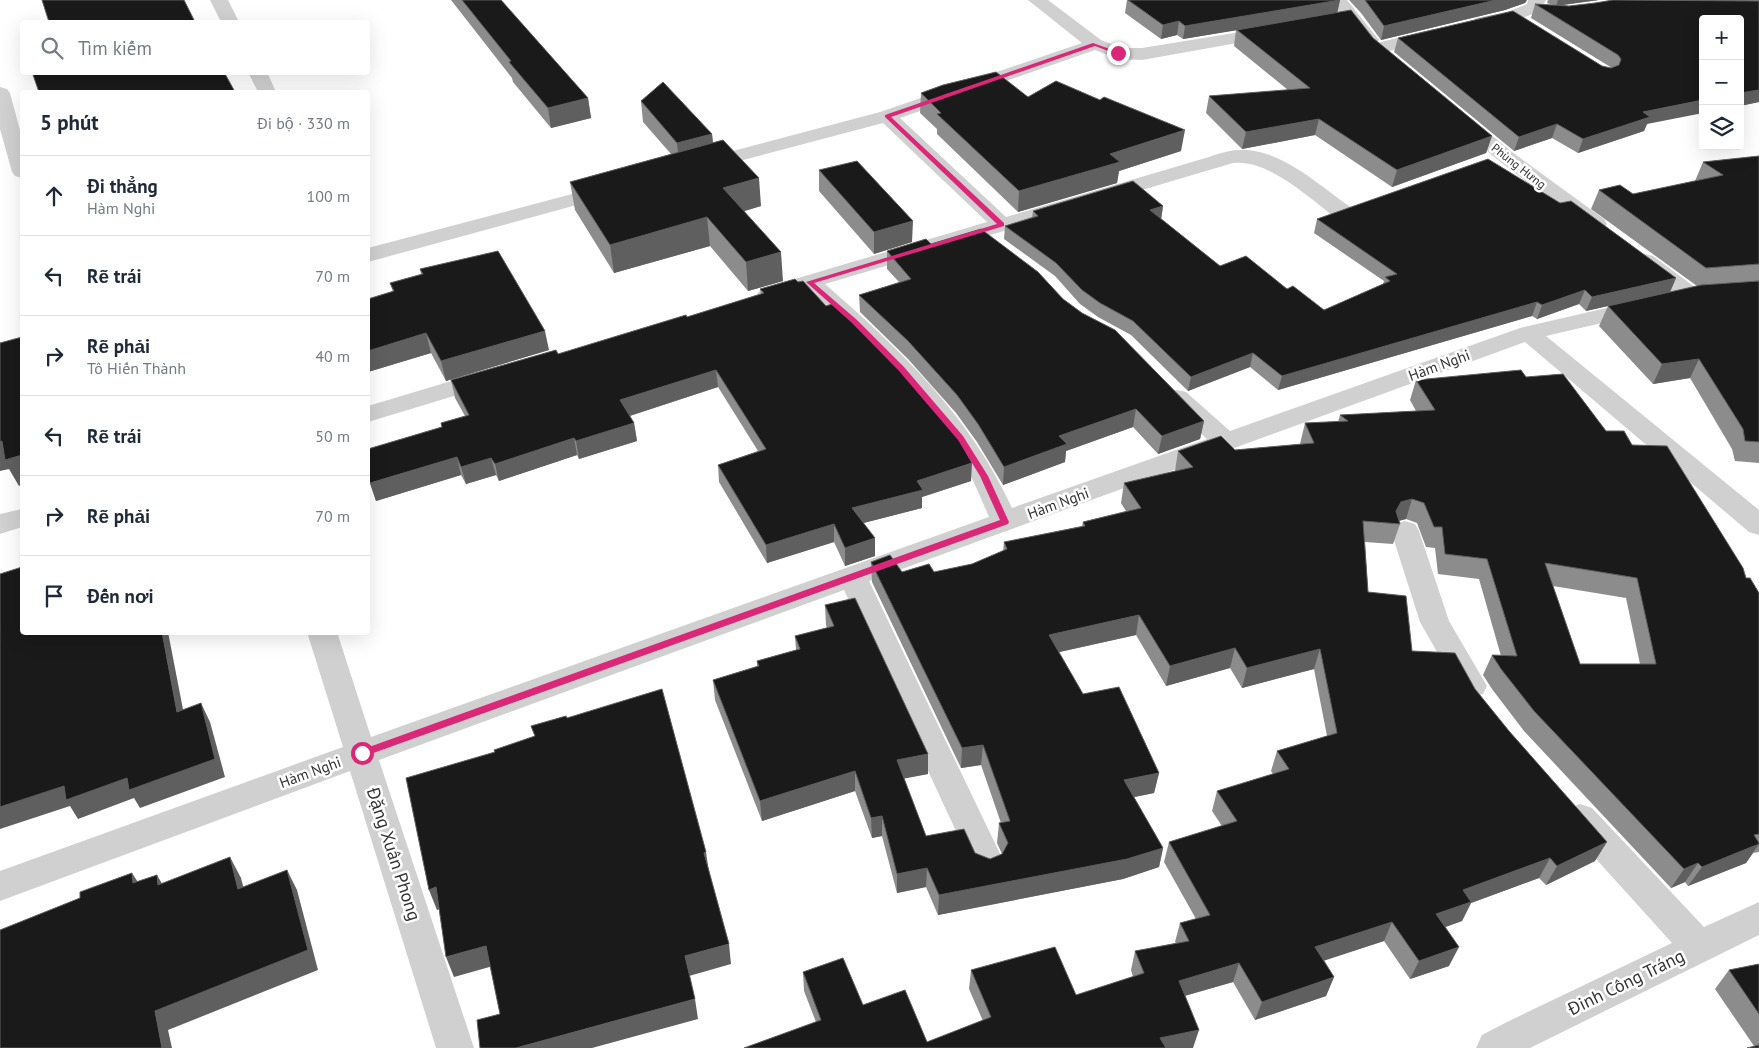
<!DOCTYPE html>
<html lang="vi">
<meta charset="utf-8">
<style>
body{margin:0;font-family:"PT Sans",sans-serif;background:#f2f2f3;color:#1f2937}
.controls{position:absolute;right:15px;top:15px;display:grid;overflow:hidden;border-radius:5px;box-shadow:0 5px 20px #0002}
.controls button{width:45px;height:45px;display:grid;place-items:center;padding:0;border:0;border-bottom:1px solid #e0e1e3;background:#fff;color:#1f2937;font:25px sans-serif}
.stop{position:absolute;width:15px;height:15px;margin:-11px;border:4px solid #db2777;border-radius:50%;background:#fff}
.stop.end{background:#db2777;border-color:#fff;box-shadow:0 1px 5px #0008}
.list{margin:0;padding:0;list-style:none}
h2{display:flex;justify-content:space-between;align-items:center;height:65px;margin:0;padding:0 20px;font-size:21px}
h2 small{font-size:16px;font-weight:400;color:#747a83}
.list li{display:grid;grid-template-columns:32px 1fr auto;gap:15px;align-items:center;box-sizing:border-box;height:80px;padding:0 20px;border-top:1px solid #e0e1e3}
.list b{display:block;font-size:19px;white-space:nowrap}
.list p{margin:0;font-size:16px;white-space:nowrap;color:#747a83}
.list em{font-size:16px;font-style:normal;color:#747a83}
.icon{flex:none;width:28px;height:28px;fill:none;stroke:currentColor;stroke-width:2;stroke-linecap:round;stroke-linejoin:round}
.map{position:relative;flex:none;width:1759px;height:1048px;overflow:hidden}
.search{position:absolute;background:#fff;box-shadow:0 5px 20px #0002;left:20px;top:20px;width:350px;height:55px;display:flex;align-items:center;gap:12px;box-sizing:border-box;padding:0 18px;border-radius:5px;color:#747a83;font-size:19px}
.panel{position:absolute;background:#fff;box-shadow:0 5px 20px #0002;left:20px;top:90px;width:350px;height:545px;border-radius:5px}
.map>svg:first-child{display:block}
.lines{fill:none;stroke-linecap:round;stroke-linejoin:round}
.street{fill:#d0d0d0;fill-rule:evenodd}
.wall{fill:#8c8c8c;fill-rule:evenodd}
.shaded-wall{fill:#5f5f5f}
.building{fill:#1a1a1a;stroke:#5f5f5f;fill-rule:evenodd}
.route{fill:#db2777}
.labels{text-anchor:middle;dominant-baseline:central;stroke-width:5;stroke-linejoin:round;paint-order:stroke}
.far-street-label{font-size:12px;fill:#333;stroke:#fff}
.street-label{font-size:15px;fill:#333;stroke:#fff}
.near-street-label{font-size:18px;fill:#333;stroke:#fff}
</style>
<div class="map">
<svg width="1759" height="1048" viewBox="0 0 1759 1048">
<rect width="100%" height="100%" fill="#fff"/>
<g class="lines">
<g class="street">
<polygon points="210,0 228,0 239,22 221,22"/>
<path d="M 1028,0 L 1048,0 L 1101,40 L 1121,48 L 1142,48 L 1271,27 L 1277,28 L 1280,32 L 1277,36 L 1271,37 L 1142,60 L 1118,59 L 1095,50 L 900,118 L 1006,217 L 1209,157 C 1221,153 1234,149 1247,150 C 1286,153 1321,187 1352,208 L 1355,213 L 1352,218 L 1344,219 L 1336,218 C 1309,198 1269,159 1233,163 L 825,284 C 901,350 970,416 1012,508 L 1207,439 L 1168,404 L 1164,398 L 1168,392 L 1177,390 L 1186,392 L 1230,431 L 1520,328 L 1641,300 L 1649,302 L 1653,307 L 1649,312 L 1546,336 L 1759,510 L 1759,535 L 1749,532 L 1525,342 L 869,581 L 1004,862 L 999,872 L 987,877 L 975,872 L 844,590 L 379,760 L 474,1048 L 436,1048 L 350,771 L 0,901 L 0,871 L 343,747 L 307,632 L 337,632 L 371,737 L 989,517 C 980,496 971,474 959,455 C 918,392 861,340 805,291 L 769,301 L 761,299 L 757,294 L 761,289 L 987,222 L 883,123 L 702,171 L 695,169 L 692,165 L 695,161 L 880,112 L 1082,43 Z"/>
<polygon points="1329,0 1347,0 1379,40 1377,43 1433,29 1439,30 1442,34 1439,38 1382,53 1376,55 1370,53 1367,49 1369,45 1364,44"/>
<path d="M 1528,0 L 1546,0 L 1540,11 C 1523,18 1494,30 1476,26 L 1473,22 L 1476,18 L 1507,12 L 1527,4 Z"/>
<polygon points="248,72 267,72 276,92 258,92"/>
<polygon points="0,87 7,89 10,93 22,138 22,178 15,176 12,172 0,129"/>
<polygon points="1460,113 1467,115 1512,152 1604,219 1607,224 1604,229 1596,231 1588,229 1498,160 1453,123 1450,119 1453,115"/>
<polygon points="610,184 617,186 621,190 617,194 368,262 368,248"/>
<polygon points="1645,254 1653,256 1700,291 1704,296 1700,301 1692,303 1684,301 1637,266 1634,261 1637,256"/>
<polygon points="488,370 497,373 500,378 497,383 368,422 368,406"/>
<polygon points="22,509 22,527 0,534 0,514"/>
<polygon points="1405,521 1415,524 1419,531 1449,621 1487,686 1483,694 1472,698 1461,694 1420,622 1391,531 1395,524"/>
<polygon points="1580,804 1592,808 1704,927 1759,902 1759,935 1530,1048 1476,1048 1482,1035 1507,1022 1672,943 1568,828 1563,818 1568,808"/>
</g>
</g>
<g class="wall">
<polygon points="451,0 501,0 588,98 591,118 551,128 513,82 512,78"/>
<polygon points="1127,0 1340,0 1337,13 1373,38 1492,136 1486,153 1392,187 1315,135 1242,149 1206,113 1209,96 1288,90 1234,46 1236,30 1183,39 1177,35 1161,39 1125,13"/>
<polygon points="1349,0 1527,0 1525,3 1505,10 1381,40 1361,13"/>
<polygon points="1548,0 1599,0 1561,5 1569,6 1595,3 1613,0 1759,0 1759,102 1740,106 1740,19 1647,124 1644,131 1578,153 1552,138 1514,151 1394,52 1398,38 1612,68 1531,18 1535,4 1553,5 1547,3"/>
<polygon points="921,93 1028,97 1181,151 1119,171 1117,183 1018,212 937,134 937,129 920,113"/>
<polygon points="641,101 712,134 713,143 761,206 744,211 783,281 748,291 710,246 614,273 575,210 570,182 671,154 643,122"/>
<polygon points="1759,156 1759,463 1735,461 1732,449 1690,378 1653,384 1599,326 1608,306 1697,286 1591,209 1599,190 1633,194 1696,181 1695,181 1703,162"/>
<polygon points="819,170 912,242 874,254 819,191"/>
<polygon points="1163,206 1161,219 1220,266 1287,289 1324,310 1383,284 1384,281 1314,233 1317,219 1676,278 1670,292 1586,311 1579,304 1537,319 1532,316 1278,390 1250,367 1188,391 1131,335 1098,317 1080,304 1055,276 1004,239 1005,226 1032,217 1033,211"/>
<polygon points="931,244 1063,299 1204,421 1200,439 1158,454 1133,427 1066,451 1065,462 1003,485 977,442 956,413 908,359 860,312 859,295 899,282 887,269 887,251"/>
<polygon points="420,269 549,350 446,381 431,353 368,372 368,299 393,292 390,283 421,274"/>
<polygon points="760,289 971,481 922,497 922,508 863,523 875,556 845,566 834,542 767,563 719,482 718,465 758,451 718,387 630,416 634,423 637,441 579,459 577,455 499,481 496,475 466,484 461,475 376,501 368,477 368,449 442,427 441,423 465,416 455,398 451,380 558,354 687,317 761,294"/>
<path d="M 1526,377 L 1606,431 L 1632,445 L 1759,593 L 1759,852 L 1753,853 L 1746,863 L 1688,886 L 1685,882 L 1671,888 L 1524,731 L 1492,689 L 1483,675 L 1492,655 L 1501,656 L 1479,579 L 1438,574 L 1435,548 L 1426,547 L 1417,523 L 1406,519 L 1399,521 L 1400,524 L 1393,544 L 1365,542 L 1368,592 L 1412,651 L 1475,689 L 1595,861 L 1546,885 L 1539,878 L 1471,903 L 1462,921 L 1445,927 L 1449,966 L 1410,979 L 1384,941 L 1324,960 L 1334,977 L 1326,996 L 1255,1020 L 1233,982 L 1185,996 L 1193,1048 L 744,1048 L 816,1022 L 804,991 L 803,972 L 863,1005 L 927,1042 L 983,1021 L 969,989 L 971,970 L 1076,995 L 1133,977 L 1131,970 L 1135,951 L 1176,943 L 1175,942 L 1180,923 L 1196,919 L 1164,862 L 1169,842 L 1222,826 L 1212,811 L 1217,791 L 1273,774 L 1271,771 L 1277,751 L 1327,736 L 1314,669 L 1242,688 L 1230,668 L 1166,686 L 1136,635 L 1059,652 L 1083,694 L 1159,773 L 1154,793 L 1134,797 L 1163,848 L 1159,867 L 1123,879 L 938,915 L 926,887 L 897,893 L 882,836 L 872,838 L 855,791 L 762,821 L 715,700 L 713,680 L 757,666 L 757,661 L 796,650 L 795,636 L 827,628 L 826,625 L 825,605 L 928,754 L 928,774 L 904,778 L 926,836 L 990,859 L 1002,854 L 997,843 L 999,823 L 1001,823 L 981,765 L 961,768 L 872,582 L 871,562 L 902,572 L 934,572 L 972,564 L 1003,551 L 1004,542 L 1082,526 L 1083,522 L 1126,511 L 1121,503 L 1124,483 L 1175,471 L 1178,451 L 1235,450 L 1300,444 L 1305,423 L 1338,422 L 1340,415 L 1416,411 L 1410,400 L 1416,380 ZM 1553,586 L 1626,598 L 1640,664 L 1580,664 Z"/>
<polygon points="1759,964 1759,1048 1754,1046 1715,989 1729,970"/>
</g>
<g class="shaded-wall">
<polygon points="1340,0 1337,14 1183,39 1185,26"/>
<polygon points="1496,0 1527,0 1525,3 1505,10 1381,40 1384,26"/>
<polygon points="1558,0 1599,0 1556,6"/>
<polygon points="1179,21 1177,35 1161,39 1163,25"/>
<polygon points="1759,90 1759,102 1740,106 1740,93"/>
<polygon points="588,98 591,118 551,128 548,108"/>
<polygon points="1703,100 1703,113 1647,124 1644,131 1578,153 1583,139 1643,112"/>
<polygon points="1319,119 1315,135 1242,149 1246,132"/>
<polygon points="1557,124 1552,138 1514,151 1519,137"/>
<polygon points="1185,130 1181,151 1119,171 1117,183 1018,212 1019,191 1110,154"/>
<polygon points="712,134 714,154 679,163 677,143"/>
<polygon points="1492,136 1486,153 1392,187 1397,170"/>
<polygon points="759,178 761,206 725,217 723,188"/>
<polygon points="1163,206 1161,220 1150,210"/>
<polygon points="707,217 710,246 614,273 610,245"/>
<polygon points="913,221 912,242 874,254 874,232"/>
<polygon points="781,252 783,281 748,291 746,262"/>
<polygon points="1676,278 1670,292 1586,311 1592,297"/>
<polygon points="1585,290 1579,304 1537,319 1542,305"/>
<polygon points="1537,302 1532,316 1278,390 1282,376"/>
<polygon points="545,331 549,350 446,381 441,361"/>
<polygon points="426,333 431,353 368,372 368,351"/>
<polygon points="1253,353 1250,367 1188,391 1191,377"/>
<polygon points="1699,359 1690,378 1653,384 1662,364"/>
<polygon points="716,370 718,387 623,418 620,400"/>
<polygon points="1136,409 1133,427 1066,451 1065,462 1003,485 1004,467 1059,436"/>
<polygon points="1204,421 1200,439 1158,454 1162,436"/>
<polygon points="634,423 637,441 579,459 576,441"/>
<polygon points="574,438 577,455 499,481 495,464"/>
<polygon points="2,441 22,455 22,485 19,486 9,469 0,471 0,442"/>
<polygon points="457,457 461,475 376,501 370,483"/>
<polygon points="491,458 496,475 466,484 461,467"/>
<polygon points="972,463 971,481 922,497 922,508 852,526 852,508 917,481"/>
<polygon points="1412,499 1406,519 1394,522 1396,511 1401,502"/>
<polygon points="834,524 834,542 767,563 766,545"/>
<polygon points="875,538 875,556 845,566 845,548"/>
<polygon points="1139,615 1136,635 1046,655 1049,635"/>
<polygon points="162,632 168,632 187,730 177,712"/>
<polygon points="1235,648 1230,668 1166,686 1170,666"/>
<polygon points="1320,649 1314,669 1242,688 1247,668"/>
<polygon points="201,703 210,722 225,777 140,808 134,798 78,819 70,806 0,829 0,832 0,807"/>
<polygon points="983,745 981,765 961,768 962,748"/>
<polygon points="928,754 928,774 897,780 897,760"/>
<polygon points="855,771 855,791 762,821 760,801"/>
<polygon points="1159,773 1154,793 1120,800 1124,780"/>
<polygon points="882,816 882,836 872,838 871,818"/>
<polygon points="1607,842 1595,861 1546,885 1557,866"/>
<polygon points="1759,844 1746,863 1688,886 1702,867"/>
<polygon points="1163,848 1159,867 1123,879 938,915 939,895"/>
<polygon points="706,852 709,873 704,853"/>
<polygon points="230,857 241,878 249,909 238,889"/>
<polygon points="1550,858 1539,878 1471,903 1462,921 1426,934 1436,914 1463,890"/>
<polygon points="1698,863 1685,882 1671,888 1684,869"/>
<polygon points="927,868 926,887 897,893 897,874"/>
<polygon points="287,870 297,890 318,970 168,1030 172,1048 162,1048 155,1011"/>
<polygon points="132,873 145,893 133,883"/>
<polygon points="157,875 169,896 158,885"/>
<polygon points="436,887 444,908 437,910 429,890"/>
<polygon points="1392,922 1384,941 1308,966 1315,947"/>
<polygon points="729,944 731,964 689,976 685,956"/>
<polygon points="486,946 493,966 454,977 446,957"/>
<polygon points="1459,947 1449,966 1410,979 1419,961"/>
<polygon points="1239,963 1233,982 1173,999 1179,981"/>
<polygon points="1334,977 1326,996 1255,1020 1262,1002"/>
<polygon points="695,999 698,1019 592,1048 516,1048"/>
<polygon points="1199,1030 1193,1048 1158,1048 1160,1038"/>
</g>
<g class="building">
<polygon points="42,0 184,0 195,22 49,22"/>
<polygon points="462,0 501,0 588,98 548,108 509,62 511,61"/>
<polygon points="1128,0 1340,0 1185,26 1179,21 1163,25"/>
<polygon points="1365,0 1496,0 1384,26"/>
<polygon points="1613,0 1759,1 1759,90 1740,93 1740,19 1703,19 1703,100 1643,112 1650,117 1583,139 1557,124 1519,137 1398,38 1513,11 1602,66 1611,68 1619,65 1621,59 1618,55 1535,4 1569,6 1595,3"/>
<polygon points="1351,10 1373,38 1492,136 1397,170 1319,119 1246,132 1209,96 1310,88 1237,30"/>
<polygon points="32,72 224,72 235,92 39,92"/>
<polygon points="996,72 1028,97 1056,81 1100,100 1104,97 1185,130 1110,154 1120,162 1019,191 937,114 941,113 921,93 943,85"/>
<polygon points="663,82 712,134 677,143 641,101"/>
<polygon points="723,140 759,178 723,188 781,252 746,262 707,217 610,245 570,182"/>
<polygon points="1759,156 1759,264 1706,268 1599,190 1620,185 1633,194 1723,175 1703,162"/>
<polygon points="1488,159 1560,203 1571,201 1676,278 1592,297 1585,290 1542,305 1537,302 1282,376 1253,353 1191,377 1133,321 1100,303 1082,290 1056,263 1005,226 1038,216 1033,211 1133,181 1163,206 1150,210 1220,266 1246,256 1287,289 1293,286 1324,310 1390,281 1385,277 1397,274 1317,219"/>
<polygon points="857,161 913,221 874,232 819,170"/>
<polygon points="981,229 1038,272 1063,299 1082,313 1115,330 1204,421 1162,436 1136,409 1059,436 1067,444 1004,467 978,424 957,395 908,341 859,295 911,279 887,251 926,239 931,244"/>
<polygon points="498,251 545,331 441,361 426,333 368,351 368,299 394,291 390,283 423,274 420,269"/>
<polygon points="795,279 798,282 803,281 826,306 835,303 886,352 942,415 958,438 972,463 917,481 923,490 852,508 875,538 845,548 834,524 766,545 718,465 766,449 716,370 620,400 634,423 576,441 574,438 495,464 491,458 461,467 457,457 370,483 368,475 368,449 442,427 441,423 469,415 451,380 556,350 558,354 686,315 687,317 764,293 760,289"/>
<polygon points="1759,281 1759,442 1745,441 1743,429 1699,359 1662,364 1608,306 1701,285"/>
<polygon points="22,337 22,455 5,460 2,441 0,442 0,343"/>
<path d="M 1521,370 L 1526,377 L 1563,374 L 1606,431 L 1624,431 L 1632,445 L 1667,446 L 1743,568 L 1746,578 L 1750,578 L 1759,593 L 1759,834 L 1754,835 L 1759,843 L 1759,844 L 1702,867 L 1698,863 L 1684,869 L 1534,711 L 1501,669 L 1492,655 L 1517,656 L 1487,559 L 1445,554 L 1442,527 L 1434,527 L 1424,503 L 1412,499 L 1401,502 L 1396,511 L 1400,524 L 1363,521 L 1368,592 L 1406,596 L 1412,651 L 1455,653 L 1475,689 L 1509,731 L 1607,842 L 1557,866 L 1550,858 L 1463,890 L 1471,902 L 1436,914 L 1459,947 L 1419,961 L 1392,922 L 1315,947 L 1334,977 L 1262,1002 L 1239,963 L 1179,981 L 1199,1030 L 1160,1038 L 1166,1048 L 744,1048 L 821,1020 L 803,972 L 843,958 L 863,1005 L 905,990 L 927,1042 L 991,1017 L 971,970 L 1055,947 L 1076,995 L 1144,973 L 1135,951 L 1189,941 L 1180,923 L 1210,915 L 1169,842 L 1237,821 L 1217,791 L 1289,769 L 1277,751 L 1337,733 L 1320,649 L 1247,668 L 1235,648 L 1170,666 L 1139,615 L 1049,635 L 1083,694 L 1119,687 L 1159,773 L 1124,780 L 1163,848 L 1127,859 L 939,895 L 927,868 L 897,874 L 882,816 L 871,818 L 855,771 L 760,801 L 713,680 L 759,666 L 757,661 L 800,649 L 795,636 L 834,626 L 825,605 L 855,598 L 928,754 L 897,760 L 926,836 L 964,829 L 975,853 L 990,859 L 1002,854 L 1008,843 L 999,823 L 1010,821 L 983,745 L 962,748 L 871,562 L 890,555 L 902,572 L 929,564 L 934,572 L 972,564 L 1007,549 L 1004,542 L 1085,526 L 1083,522 L 1141,508 L 1124,483 L 1193,467 L 1178,451 L 1221,436 L 1235,450 L 1314,443 L 1305,423 L 1348,421 L 1340,415 L 1435,410 L 1416,380 ZM 1545,563 L 1637,578 L 1656,664 L 1580,664 Z"/>
<polygon points="22,567 22,632 162,632 177,712 201,703 215,759 129,790 127,778 66,800 64,786 0,807 0,574"/>
<polygon points="662,689 706,852 704,853 729,944 685,956 695,999 516,1048 480,1048 477,1020 500,1014 486,946 446,957 436,887 429,890 406,778 495,752 494,750 535,736 531,726 566,716 567,718"/>
<polygon points="230,857 238,889 287,870 308,950 155,1011 162,1048 0,1048 0,930 80,898 80,892 132,873 133,883 157,875 158,885"/>
<polygon points="1759,964 1759,1014 1729,970"/>
<polygon points="1759,1045 1759,1048 1747,1048"/>
</g>
<polygon class="route" points="1093,43 1121,53 1116,54 1095,46 891,117 1004,223 1004,226 814,283 857,320 904,367 963,436 988,476 1009,522 1008,524 365,756 358,756 358,751 1000,520 980,476 958,440 899,371 852,323 806,282 997,224 885,117 885,115"/>
<g class="labels">
<g class="far-street-label">
<text transform="translate(1519 166) rotate(38)">Phùng Hưng</text>
</g>
<g class="street-label">
<text transform="translate(1439 365) rotate(-20)">Hàm Nghi</text>
<text transform="translate(1058 503) rotate(-20)">Hàm Nghi</text>
<text transform="translate(310 772) rotate(-20)">Hàm Nghi</text>
</g>
<g class="near-street-label">
<text transform="translate(394 854) rotate(72)">Đặng Xuân Phong</text>
<text transform="translate(1626 982) rotate(-26)">Đinh Công Tráng</text>
</g>
</g>
</svg>
<div class="controls">
<button>+</button>
<button>−</button>
<button><svg class="icon" aria-label="layers" viewBox="0 0 24 24"><path d="M12 4l9 5-9 5-9-5zM3 14l9 5 9-5"/></svg></button>
</div>
<div class="stop" style="left:362px;top:753px"></div>
<div class="stop end" style="left:1118px;top:53px"></div>
<div class="search"><svg class="icon" aria-label="search" viewBox="0 0 24 24"><circle cx="10" cy="10" r="6"/><path d="M15 15l6 6"/></svg>Tìm kiếm</div>
<section class="panel">
<h2>5 phút<small>Đi bộ · 330 m</small></h2>
<ul class="list">
<li><svg class="icon" aria-label="ahead" viewBox="0 0 24 24"><path d="M12 20V5M6 11l6-6 6 6"/></svg><div><b>Đi thẳng</b><p>Hàm Nghi</p></div><em>100 m</em></li>
<li><svg class="icon" aria-label="left" viewBox="0 0 24 24"><path d="M17 20v-9H6M10 6l-5 5 5 5"/></svg><div><b>Rẽ trái</b></div><em>70 m</em></li>
<li><svg class="icon" aria-label="right" viewBox="0 0 24 24"><path d="M7 20v-9h11M14 6l5 5-5 5"/></svg><div><b>Rẽ phải</b><p>Tô Hiến Thành</p></div><em>40 m</em></li>
<li><svg class="icon" aria-label="left" viewBox="0 0 24 24"><path d="M17 20v-9H6M10 6l-5 5 5 5"/></svg><div><b>Rẽ trái</b></div><em>50 m</em></li>
<li><svg class="icon" aria-label="right" viewBox="0 0 24 24"><path d="M7 20v-9h11M14 6l5 5-5 5"/></svg><div><b>Rẽ phải</b></div><em>70 m</em></li>
<li><svg class="icon" aria-label="arrive" viewBox="0 0 24 24"><path d="M6 21V4h12l-3 4 3 4H6"/></svg><div><b>Đến nơi</b></div></li>
</ul>
</section>
</div>
